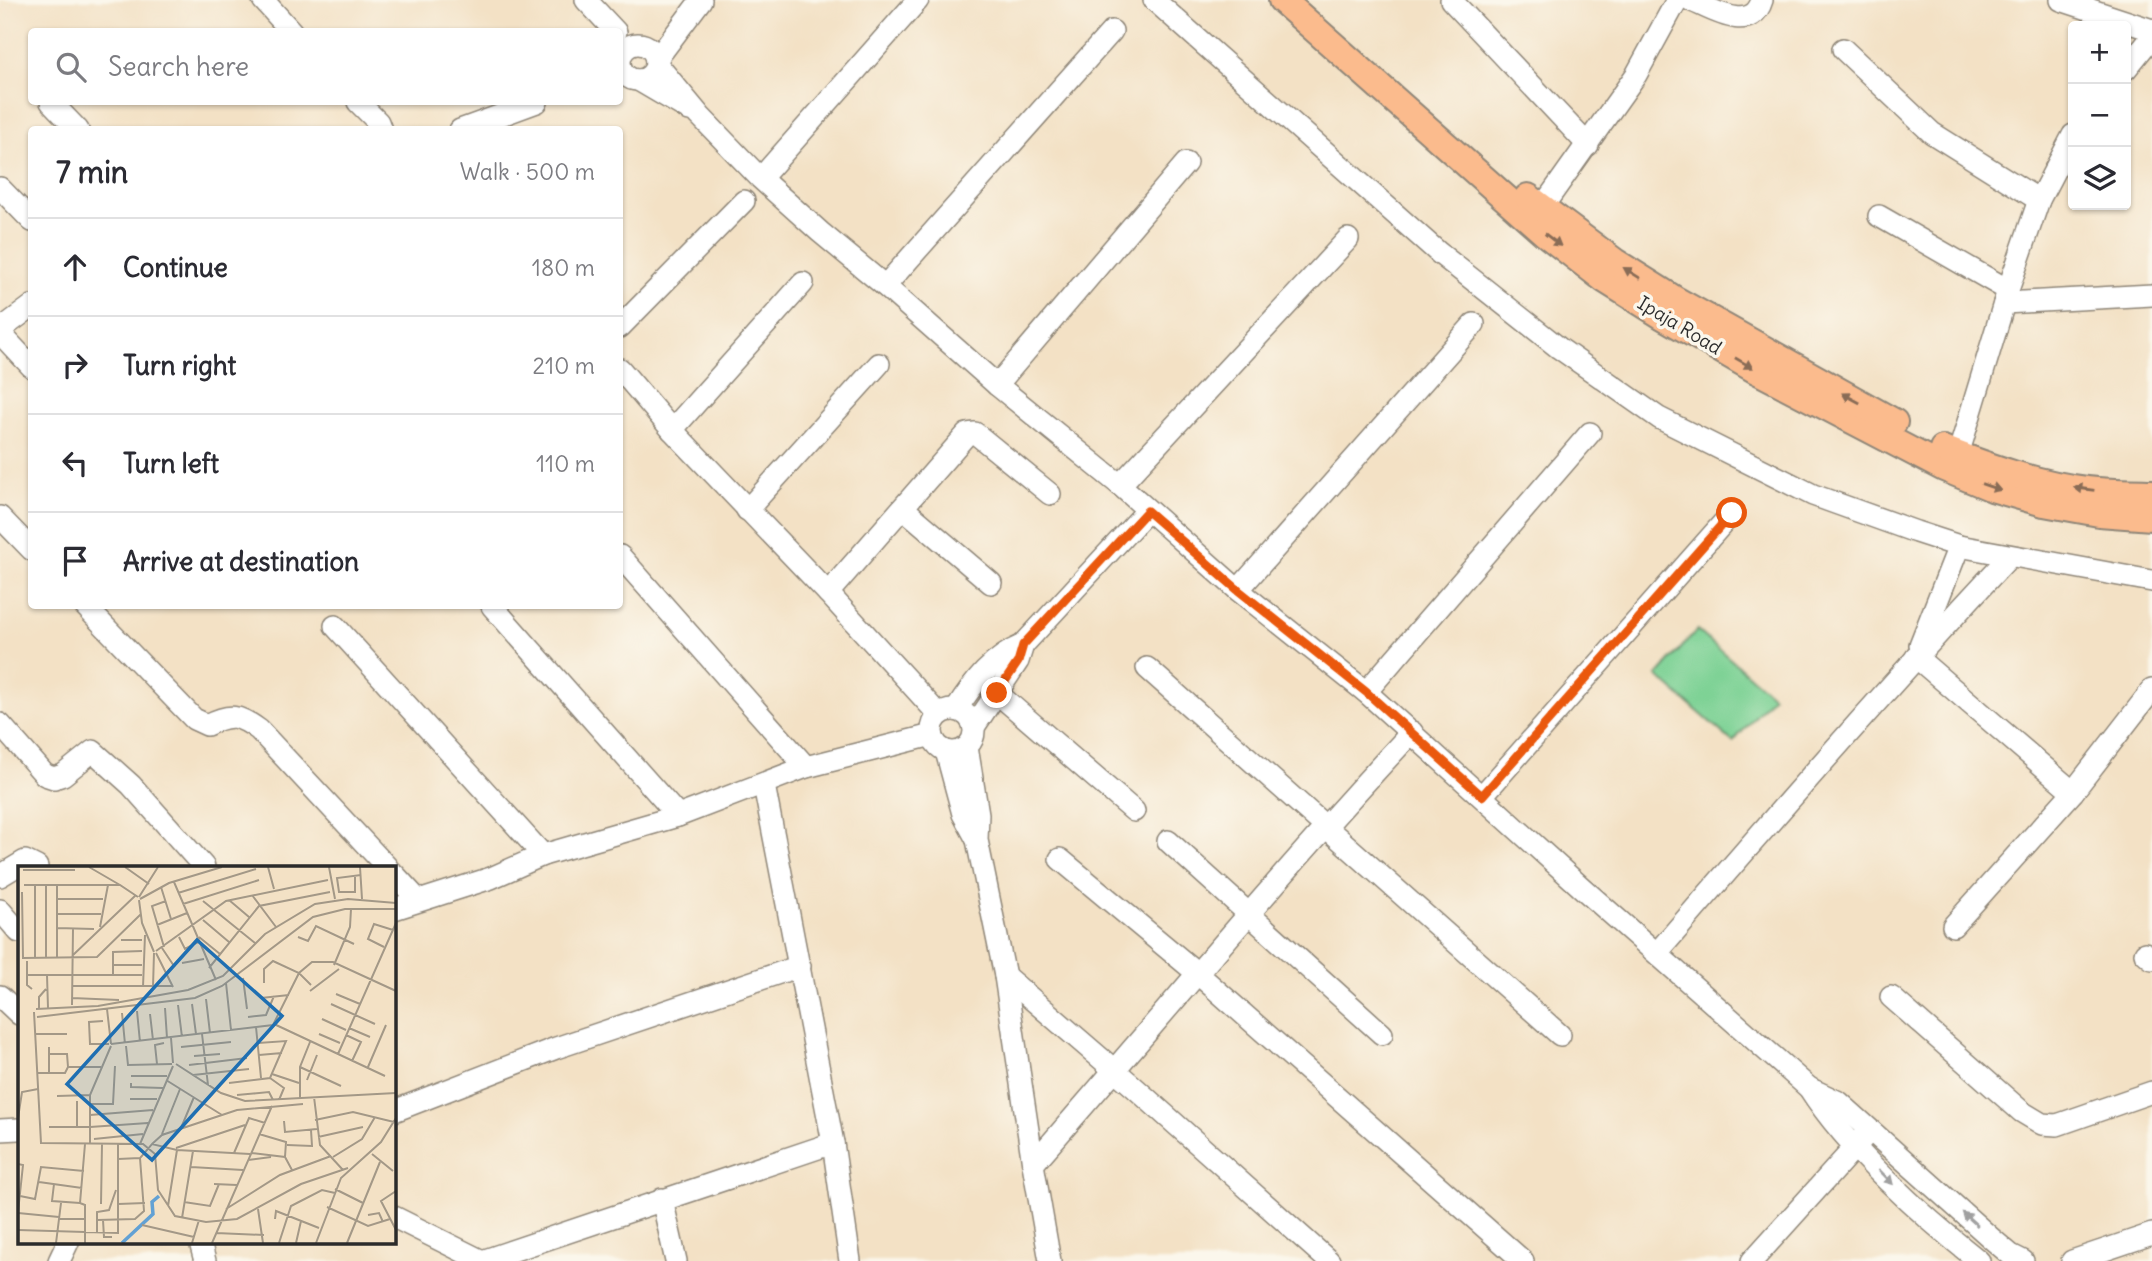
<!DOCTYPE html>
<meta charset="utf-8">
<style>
body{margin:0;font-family:Delius,sans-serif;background:#f2f2f3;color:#2b2b33}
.controls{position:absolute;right:21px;top:21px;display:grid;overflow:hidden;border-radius:7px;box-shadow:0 2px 5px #0004}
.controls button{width:63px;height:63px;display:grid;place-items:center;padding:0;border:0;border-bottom:2px solid #e1e1e2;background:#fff;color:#2b2b33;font:35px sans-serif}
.stop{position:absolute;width:21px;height:21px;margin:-16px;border:5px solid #ea580c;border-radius:50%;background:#fff}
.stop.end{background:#ea580c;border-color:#fff;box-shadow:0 2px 7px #0008}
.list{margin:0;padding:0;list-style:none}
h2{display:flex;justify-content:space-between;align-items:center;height:91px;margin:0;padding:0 28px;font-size:30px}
h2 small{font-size:23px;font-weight:400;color:#7c7c81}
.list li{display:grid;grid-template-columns:46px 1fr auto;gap:21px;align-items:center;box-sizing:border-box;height:98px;padding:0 28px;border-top:2px solid #e1e1e2}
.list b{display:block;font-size:26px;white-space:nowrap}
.list em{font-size:23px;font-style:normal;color:#7c7c81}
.icon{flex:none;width:38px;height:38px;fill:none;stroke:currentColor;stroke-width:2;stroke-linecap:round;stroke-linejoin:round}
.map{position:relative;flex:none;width:2152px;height:1261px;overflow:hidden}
.search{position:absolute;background:#fff;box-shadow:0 2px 5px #0004;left:28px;top:28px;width:595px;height:77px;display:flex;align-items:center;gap:18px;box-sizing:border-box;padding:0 24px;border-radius:7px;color:#7c7c81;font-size:26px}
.panel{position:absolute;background:#fff;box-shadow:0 2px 5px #0004;left:28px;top:126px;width:595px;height:483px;border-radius:7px}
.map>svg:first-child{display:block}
.green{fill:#7ed295;stroke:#547e60;stroke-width:2}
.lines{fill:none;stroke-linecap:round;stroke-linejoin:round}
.minor-casing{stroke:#8f8678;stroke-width:24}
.major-casing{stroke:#8f8678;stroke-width:30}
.minor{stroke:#fff;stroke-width:21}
.major{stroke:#fbbb8d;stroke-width:26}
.oneway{fill:#896c57}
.oneway2{fill:#a0a0a0}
.route{stroke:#ea580c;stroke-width:9}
.labels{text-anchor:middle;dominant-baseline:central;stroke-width:7;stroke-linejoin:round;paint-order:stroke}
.street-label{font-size:19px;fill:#2b2b2b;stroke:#fbf7ec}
.inset-river{fill:none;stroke:#62a1d4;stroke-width:3.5}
.inset-road{fill:none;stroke:#a39887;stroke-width:2}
.view{fill:#1f6fb2;fill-opacity:0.15;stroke:#1f6fb2;stroke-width:3.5}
.inset-edge{fill:none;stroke:#2b2b2b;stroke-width:3.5}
</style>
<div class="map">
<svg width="2152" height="1261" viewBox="0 0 2152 1261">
<rect width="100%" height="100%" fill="#fbf7ec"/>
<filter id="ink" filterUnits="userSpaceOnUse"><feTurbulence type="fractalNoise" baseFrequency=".0143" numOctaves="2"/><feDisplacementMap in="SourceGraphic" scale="14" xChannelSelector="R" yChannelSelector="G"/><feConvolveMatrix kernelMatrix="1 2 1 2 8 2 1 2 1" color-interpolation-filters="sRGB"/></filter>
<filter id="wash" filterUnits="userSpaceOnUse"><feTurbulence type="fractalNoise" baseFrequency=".00686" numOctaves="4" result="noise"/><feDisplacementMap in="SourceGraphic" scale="28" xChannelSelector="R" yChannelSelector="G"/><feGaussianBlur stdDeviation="1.57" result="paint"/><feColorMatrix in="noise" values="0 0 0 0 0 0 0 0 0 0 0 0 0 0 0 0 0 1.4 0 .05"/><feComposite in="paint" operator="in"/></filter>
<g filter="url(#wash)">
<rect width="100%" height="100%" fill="#f3e1c5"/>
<polygon class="green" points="1697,630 1773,696 1733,742 1657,676"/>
</g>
<g filter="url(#ink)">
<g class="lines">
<g class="minor-casing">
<g id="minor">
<polyline points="263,0 292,32"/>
<polyline points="586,0 616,32"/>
<polyline points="1154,0 1439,253 1559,348 1659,418 1813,495 1916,532 1959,546 2152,581"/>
<polyline points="1451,0 1588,145"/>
<path d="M 1690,0 C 1711,9 1752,35 1762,0"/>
<polyline points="2061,0 2152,30"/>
<circle cx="638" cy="62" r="18"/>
<polyline points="1843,49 1932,133 2039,200"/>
<polyline points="656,60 701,0"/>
<path d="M 656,63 L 700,116 L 760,178 L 820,232 L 885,286 L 997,385 L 1120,485 L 1238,590 L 1366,692 L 1581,887 L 1809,1088 C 1848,1149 1922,1216 1979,1261"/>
<polyline points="2126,69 2152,37"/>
<polyline points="638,80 689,110"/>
<polyline points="51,102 78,130"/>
<polyline points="358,102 378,122 381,130"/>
<polyline points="460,130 537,102"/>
<polyline points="761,178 918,0"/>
<polyline points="0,188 32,221"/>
<polyline points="1541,209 1636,75 1677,0"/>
<polyline points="1879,216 2008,290"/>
<polyline points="885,286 1112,31"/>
<polyline points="2004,303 2152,295"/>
<polyline points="620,327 744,201"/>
<polyline points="0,330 32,306"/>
<polyline points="0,333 32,367"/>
<polyline points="620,369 672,430 828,593 939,715"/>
<polyline points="997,385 1186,163"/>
<polyline points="672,430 803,283"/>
<polyline points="1958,455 2008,290 2039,200 2073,135"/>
<polyline points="1120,485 1348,239"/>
<polyline points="903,508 991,583"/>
<polyline points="747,510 879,364"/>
<polyline points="0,517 32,550"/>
<polyline points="620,556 806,767"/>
<polyline points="1238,590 1474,324"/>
<polyline points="828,593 967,434 975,433 1050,494"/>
<path d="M 85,606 L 194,719 L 207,725 C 230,713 239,715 259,730 L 387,867"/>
<polyline points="492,606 678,816"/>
<polyline points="335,626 543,855"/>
<polyline points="1920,645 1959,546"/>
<polyline points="1916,657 2073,792"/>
<polyline points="1147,668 1560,1035"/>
<polyline points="1366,692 1590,433"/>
<polyline points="997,693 1134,811"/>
<path d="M 956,710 C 974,682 992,658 1023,645 L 1147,511"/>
<circle cx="953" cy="731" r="21"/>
<polyline points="0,724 45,775 54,778 63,775 93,751 131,785 204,867"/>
<polyline points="974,727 1018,661 1023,645"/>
<polyline points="967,747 978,814 977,840 1005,976 1033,1164 1050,1261"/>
<polyline points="946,751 963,814 976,838"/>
<polyline points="764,785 833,1143 850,1261"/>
<polyline points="1482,796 1732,513"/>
<polyline points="1168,841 1382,1034"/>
<polyline points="1060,859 1197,973 1523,1261"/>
<polyline points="394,874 418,900"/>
<polyline points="0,876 25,861 37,867"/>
<polyline points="394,909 491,878 543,855 678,816 806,767 932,735"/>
<polyline points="0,910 19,932"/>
<polyline points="1953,926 2073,792 2152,690"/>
<path d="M 1657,953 C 1773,818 1889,685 2010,556"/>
<polyline points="2145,953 2152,959"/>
<polyline points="1005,976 1134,1087 1329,1261"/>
<polyline points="0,996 19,1014"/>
<polyline points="1891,997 2022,1112 2042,1124 2057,1125 2152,1092"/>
<polyline points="1809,1088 1839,1102 1992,1239 2011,1255 2023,1261"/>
<polyline points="394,1111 556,1048 800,966"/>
<polyline points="0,1130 19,1129"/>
<path d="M 1033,1164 C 1159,1020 1281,872 1412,732"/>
<polyline points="662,1199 676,1261"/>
<polyline points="394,1217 482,1261"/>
<polyline points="200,1242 205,1261"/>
<polyline points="59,1261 68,1242"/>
<polyline points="482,1261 833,1143"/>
<polyline points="1752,1261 1864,1137"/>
<polyline points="2072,1261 2152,1234"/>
</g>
</g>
<g class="major-casing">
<g id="major">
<polyline points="1282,0 1546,234 1604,279 1663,316 1756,370 1944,468 1992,488 2044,503 2099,513 2152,517"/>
<polyline points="1528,197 1615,262 1674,299 1894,422"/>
<path d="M 1943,449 C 1989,467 2037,484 2086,490 C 2108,493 2130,492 2152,493"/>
</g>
</g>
<use href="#minor" class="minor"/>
<use href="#major" class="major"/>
</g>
<defs><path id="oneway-solid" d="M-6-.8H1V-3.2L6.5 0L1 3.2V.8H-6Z" transform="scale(1.75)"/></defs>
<g class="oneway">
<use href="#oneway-solid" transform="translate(1553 240) rotate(38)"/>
<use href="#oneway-solid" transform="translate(1632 273) rotate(-148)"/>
<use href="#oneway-solid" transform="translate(1744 363) rotate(30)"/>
<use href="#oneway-solid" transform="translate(1851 398) rotate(-151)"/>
<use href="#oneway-solid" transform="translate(1991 487) rotate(19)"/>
<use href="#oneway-solid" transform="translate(2084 489) rotate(-172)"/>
</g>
<g class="oneway2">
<use href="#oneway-solid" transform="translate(1886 1177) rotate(46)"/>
<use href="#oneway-solid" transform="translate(1970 1219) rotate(-138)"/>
</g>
</g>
<g class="lines" filter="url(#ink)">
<polyline class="route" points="997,693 1018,662 1023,645 1147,511 1238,590 1366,692 1482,796 1732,513"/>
</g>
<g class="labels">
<g class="street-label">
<text transform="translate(1680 325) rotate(31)">Ipaja Road</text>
</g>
</g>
<g transform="translate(18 866)">
<rect width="378" height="378" fill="#f3e1c5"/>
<path class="inset-river" d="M 104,377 L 135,348 L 134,336 L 141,330"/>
<path class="inset-road" d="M 71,1 L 102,19M 107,1 L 131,18M 250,1 L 256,23M 311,1 L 317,33M 342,1 L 344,33M 5,4 L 57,4M 337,9 L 337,26 L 321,26 L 319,12 L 343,9M 156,16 L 198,114M 6,19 L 102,19 L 120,31M 17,19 L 17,92M 28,19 L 28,92M 143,21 L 153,53M 4,26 L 5,92 L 79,91 L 123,48M 160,27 L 238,3M 234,29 L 258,61M 121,31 L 140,1M 39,33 L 85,33M 122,33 L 151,17 L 204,1M 121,34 L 124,57 L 136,86M 211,34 L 231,51M 185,35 L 237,77M 165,38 L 241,14M 39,48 L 83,48M 185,54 L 211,76M 139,59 L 169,47M 82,61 L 90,19M 39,62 L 76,63M 161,71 L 167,83 L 182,75M 181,71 L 202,88M 280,71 L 290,75 L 298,60 L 336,78M 103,74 L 124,74M 146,81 L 134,40 L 148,35M 366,81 L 350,73 L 356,58 L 375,64M 144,82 L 156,100 L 150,105M 138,85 L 208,35 L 310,14M 138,87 L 155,121M 54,90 L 118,29M 39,93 L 39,18M 9,95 L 9,119 L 14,123M 164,97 L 186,93M 95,99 L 124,99M 316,99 L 332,61 L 333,43M 191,102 L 241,40 L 312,26M 9,109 L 124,109M 29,109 L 30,142M 95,109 L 95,86 L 124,85M 225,112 L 229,143M 208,117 L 213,164M 246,117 L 246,103 L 255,95 L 281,107 L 293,119M 54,120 L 155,120M 125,121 L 127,69M 135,121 L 136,87M 292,125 L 321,103M 318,128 L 342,138M 54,132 L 101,134M 243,132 L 271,129M 188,133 L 192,167M 174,138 L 178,168M 313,138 L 357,158M 54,139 L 55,63M 160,139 L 164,171M 147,142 L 149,172M 18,143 L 80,140 L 170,124 L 205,110 L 247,68 L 297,38 L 330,33 L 378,37M 21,143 L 21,131 L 28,123M 89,143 L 93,178M 119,145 L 122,176M 16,146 L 23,277 L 125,278 L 137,288 L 140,324 L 157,350 L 188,356 L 219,353 L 283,318 L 330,302M 104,147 L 107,178M 132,148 L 135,174M 19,151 L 177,132 L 204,120 L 295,51 L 327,43 L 378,43M 230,151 L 248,149 L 256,130M 304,153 L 328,164M 85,155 L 71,156 L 72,178 L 91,178M 256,158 L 367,210M 238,161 L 243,212M 331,162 L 352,171M 18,168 L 49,168M 184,168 L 190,219M 301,168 L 322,177M 328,169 L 343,176 L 334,195M 153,172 L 155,197M 93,178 L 255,159 L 281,107 L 294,96 L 315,96 L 378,125M 108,180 L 110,199 L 154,198M 31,181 L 31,207M 163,181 L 213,176M 31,188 L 49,188 L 50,201M 320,188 L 378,57M 241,189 L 264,187M 176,190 L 202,188M 139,198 L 137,179 L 146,177M 158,198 L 203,227 L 227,235 L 378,227M 171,199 L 229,192M 282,201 L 323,220M 350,201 L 368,159M 20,207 L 47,207 L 50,201 L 83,201M 254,208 L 281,217M 175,209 L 231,203M 113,210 L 149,210M 252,212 L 266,222 L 261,234M 148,214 L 204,249M 289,214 L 299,189M 113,217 L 113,221 L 145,222M 211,217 L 252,212 L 268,175 L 240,177M 219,229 L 251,226 L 255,234M 39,230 L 72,229M 296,231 L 302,279 L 325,304M 112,233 L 139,233M 282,233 L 282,201 L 292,176M 59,235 L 59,261M 72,238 L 95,238 L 97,200M 72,249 L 135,244M 0,252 L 4,226 L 20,223M 297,254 L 335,246 L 376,256M 266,255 L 267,266 L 299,263M 31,261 L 72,261M 72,261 L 130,257M 163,262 L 176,231M 144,268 L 162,223M 241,268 L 268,276 L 267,291M 300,271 L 345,261M 76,273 L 125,268M 72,278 L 72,229 L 93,180M 122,278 L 155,200M 134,278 L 144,269 L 219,244 L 285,238M 269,279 L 294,280 L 293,264M 158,282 L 227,259M 216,287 L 231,252 L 247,257M 233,287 L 267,291 L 274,304M 354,288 L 375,305M 315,291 L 344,273 L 357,251M 100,293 L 122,292M 230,294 L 253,291M 0,298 L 5,299 L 0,346M 173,301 L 225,304M 21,316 L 64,322M 36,318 L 34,335 L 62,337M 196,318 L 219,319M 317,323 L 345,337M 378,325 L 363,335 L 378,364M 2,330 L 17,333 L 23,301 L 66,305M 166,336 L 192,340 L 201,318M 83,338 L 84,278M 100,338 L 127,337M 150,340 L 159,284M 309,341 L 350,360 L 372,353M 208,343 L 262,309 L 313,290M 240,343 L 245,377M 0,347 L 41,351M 350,349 L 361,347 L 365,356M 164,352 L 175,285M 41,353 L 67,353M 257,353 L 258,345 L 301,362M 79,354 L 117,353 L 126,345 L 122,292 L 134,278 L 159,284 L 232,288M 85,354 L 86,371 L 94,371M 124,359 L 176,371M 0,364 L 100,367 L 100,278M 79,367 L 79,346 L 91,344 L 98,324M 198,367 L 246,369M 38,377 L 43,337M 67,377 L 67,339 L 62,337 L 67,278M 174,377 L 181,354M 194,377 L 254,240M 261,377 L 273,340 L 304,324 L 317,327M 278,377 L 283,355M 298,377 L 323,312 L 363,276 L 378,252M 329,377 L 362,296"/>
<path class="view" d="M 179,74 L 264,150 L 134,294 L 49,218 Z"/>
<rect width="378" height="378" class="inset-edge"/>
</g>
</svg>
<div class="controls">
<button>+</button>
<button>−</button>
<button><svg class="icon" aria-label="layers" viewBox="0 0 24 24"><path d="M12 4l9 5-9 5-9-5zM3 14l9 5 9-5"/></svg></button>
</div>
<div class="stop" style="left:1732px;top:513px"></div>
<div class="stop end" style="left:997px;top:693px"></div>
<div class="search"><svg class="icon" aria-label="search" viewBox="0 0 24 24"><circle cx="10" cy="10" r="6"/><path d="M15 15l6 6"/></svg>Search here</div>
<section class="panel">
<h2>7 min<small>Walk · 500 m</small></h2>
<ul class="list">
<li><svg class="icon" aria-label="ahead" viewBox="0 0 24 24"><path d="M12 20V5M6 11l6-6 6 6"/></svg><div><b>Continue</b></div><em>180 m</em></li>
<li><svg class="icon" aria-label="right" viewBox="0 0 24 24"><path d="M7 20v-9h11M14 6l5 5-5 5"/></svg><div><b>Turn right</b></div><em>210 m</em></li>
<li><svg class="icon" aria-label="left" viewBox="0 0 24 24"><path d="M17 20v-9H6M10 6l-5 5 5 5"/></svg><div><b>Turn left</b></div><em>110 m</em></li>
<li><svg class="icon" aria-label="arrive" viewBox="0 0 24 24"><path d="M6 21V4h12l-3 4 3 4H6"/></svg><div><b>Arrive at destination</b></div></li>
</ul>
</section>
</div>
